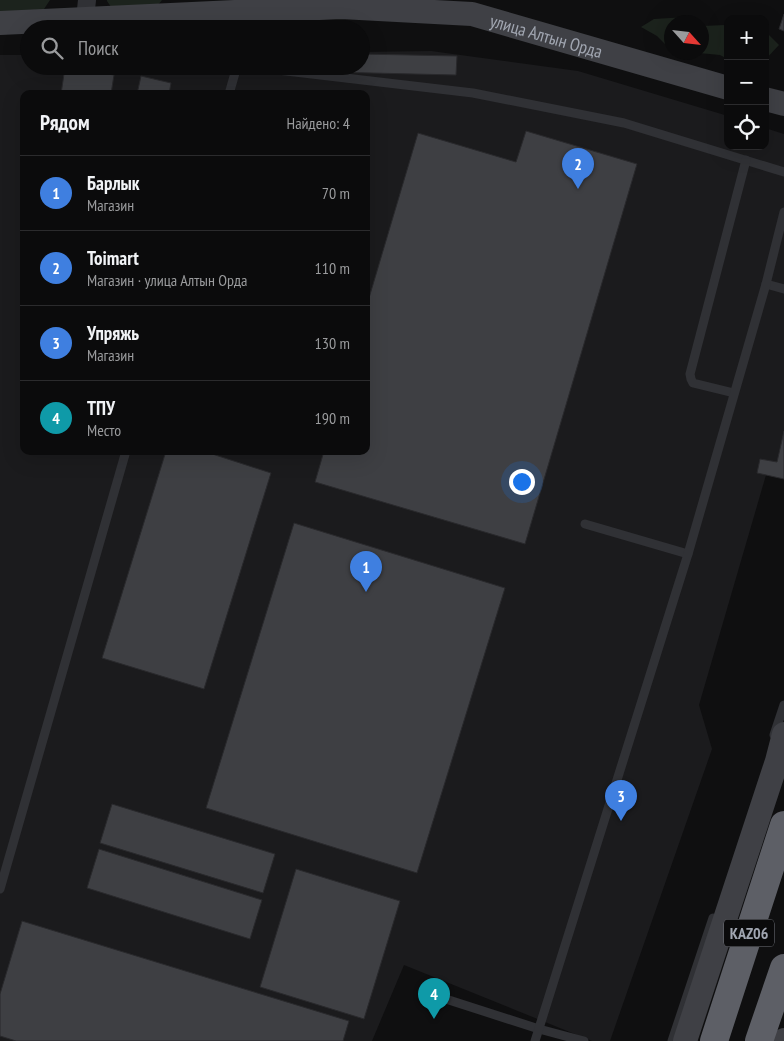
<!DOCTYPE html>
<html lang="ru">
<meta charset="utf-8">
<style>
body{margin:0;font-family:"PT Sans Narrow",sans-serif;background:#141415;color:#f1f3f6}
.controls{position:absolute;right:15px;top:15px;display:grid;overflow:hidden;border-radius:10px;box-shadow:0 5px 20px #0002}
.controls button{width:45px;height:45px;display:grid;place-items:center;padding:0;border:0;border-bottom:1px solid #2b2b2d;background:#0b0b0c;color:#f1f3f6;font:25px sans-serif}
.compass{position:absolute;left:664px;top:15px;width:45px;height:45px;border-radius:50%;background:#0b0b0c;box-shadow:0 5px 20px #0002;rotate:117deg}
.you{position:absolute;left:521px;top:481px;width:18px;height:18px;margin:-12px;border:4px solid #fff;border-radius:50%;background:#1a73e8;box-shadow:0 0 0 8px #1a73e833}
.badge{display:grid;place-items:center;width:32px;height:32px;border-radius:50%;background:#e5a732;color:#fff;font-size:16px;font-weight:700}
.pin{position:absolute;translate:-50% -41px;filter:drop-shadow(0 1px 2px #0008)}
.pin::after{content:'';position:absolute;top:26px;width:18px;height:15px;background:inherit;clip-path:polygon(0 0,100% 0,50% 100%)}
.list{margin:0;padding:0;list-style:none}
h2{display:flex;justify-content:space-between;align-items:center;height:65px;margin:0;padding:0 20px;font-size:21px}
h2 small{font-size:16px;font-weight:400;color:#9a9b9d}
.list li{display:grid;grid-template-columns:32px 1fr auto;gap:15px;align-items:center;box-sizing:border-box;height:75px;padding:0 20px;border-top:1px solid #2b2b2d}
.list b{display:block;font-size:19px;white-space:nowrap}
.list p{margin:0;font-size:16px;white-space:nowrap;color:#9a9b9d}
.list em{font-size:16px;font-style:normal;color:#9a9b9d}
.icon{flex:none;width:28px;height:28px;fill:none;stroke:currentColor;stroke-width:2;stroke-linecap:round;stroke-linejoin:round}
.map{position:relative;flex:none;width:784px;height:1041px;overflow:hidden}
.search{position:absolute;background:#0b0b0c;box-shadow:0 5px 20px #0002;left:20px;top:20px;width:350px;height:55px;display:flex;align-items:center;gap:12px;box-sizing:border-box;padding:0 18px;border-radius:28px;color:#9a9b9d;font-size:19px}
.panel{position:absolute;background:#0b0b0c;box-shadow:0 5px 20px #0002;left:20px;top:90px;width:350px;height:365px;border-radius:10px}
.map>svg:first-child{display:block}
.built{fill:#1b1b1d;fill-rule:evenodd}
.green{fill:#1c231d}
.building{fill:#3e3f43;stroke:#29292c}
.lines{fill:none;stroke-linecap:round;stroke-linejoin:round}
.lane{stroke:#303135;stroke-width:9}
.street{stroke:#303135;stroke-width:18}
.secondary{stroke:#3f4045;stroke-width:24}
.highway{stroke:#5d5f66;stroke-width:28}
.labels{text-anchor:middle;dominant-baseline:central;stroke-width:5;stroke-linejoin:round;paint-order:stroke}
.shield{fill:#0a0a0b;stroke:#74777f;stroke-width:1}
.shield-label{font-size:16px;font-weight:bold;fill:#a1a6b1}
.street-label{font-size:18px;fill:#a1a6b1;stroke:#0a0a0b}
</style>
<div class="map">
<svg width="784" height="1041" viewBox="0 0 784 1041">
<rect width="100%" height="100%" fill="#0f0f10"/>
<path class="built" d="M 431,51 L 578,71 L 728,116 L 728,146 L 765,146 L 765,128 L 784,134 L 784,479 L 766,475 L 699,705 L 712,749 L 610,1041 L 592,1041 L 404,965 L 372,1041 L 0,1041 L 0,55 L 29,55 L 29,66 L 361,66 L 361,52 ZM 24,94 L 366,94 L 366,451 L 24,451 Z"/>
<g class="green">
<polygon points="0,0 50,0 42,12 0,15"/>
<path d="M 107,0 L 162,0 C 154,13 129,12 115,13 L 107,1 Z"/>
<polygon points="686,17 695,22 672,22 671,47 670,49 657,36 641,27 654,19"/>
<polygon points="725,25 728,25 728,59 720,55 699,53 702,52 702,26"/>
<polygon points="765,31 779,45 765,60"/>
</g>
<g class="building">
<polygon points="784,14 784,31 779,29"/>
<polygon points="361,54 457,56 456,75 330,72 330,66 361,66"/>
<polygon points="65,67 114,75 111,94 61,94"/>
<polygon points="141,76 171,83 169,94 137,94"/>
<polygon points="526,131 637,164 525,544 315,482 324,451 366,451 366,308 418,133 516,162"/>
<polygon points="784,431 784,479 757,473 760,459 777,462"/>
<polygon points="166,451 203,451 271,473 204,689 102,658"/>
<polygon points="294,523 505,588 417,873 206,808"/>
<polygon points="112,804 275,854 263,893 100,843"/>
<polygon points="99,849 262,900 250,939 87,888"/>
<polygon points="296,869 400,901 364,1019 260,987"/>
<polygon points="22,921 349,1021 343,1041 16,1041 0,1036 0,994"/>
</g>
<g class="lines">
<g class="lane">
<polyline points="248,29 253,12"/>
<polyline points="243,66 473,93 624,123 784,172"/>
<polyline points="229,94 237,66"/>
<polyline points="766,284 784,289"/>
<polyline points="734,393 693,383 691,379 690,374 746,160"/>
<polyline points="585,524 688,554"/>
<polyline points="774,735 784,705"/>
<polyline points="0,889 126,451"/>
<polyline points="424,992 539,1029 584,1041"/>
<polyline points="535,1041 688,554 766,284 784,212"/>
<polyline points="672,1041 713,918"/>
</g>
<polyline class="street" points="85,19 87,0"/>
<g class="secondary">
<path id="s1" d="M 0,23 L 341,7 L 472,14 L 728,88"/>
<polyline points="765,99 784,104"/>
<polyline points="685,1041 777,761 784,734"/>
<polyline points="784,1041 784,1040"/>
</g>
<g class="highway">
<polyline points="714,1041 784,825"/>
<polyline points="759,1041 784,968"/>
</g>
</g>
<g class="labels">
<rect class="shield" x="724" y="919.5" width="50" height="27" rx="4"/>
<g class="shield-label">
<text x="749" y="933">KАZ06</text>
</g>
<g class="street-label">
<text stroke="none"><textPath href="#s1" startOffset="550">улица Алтын Орда</textPath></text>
</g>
</g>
</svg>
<div class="controls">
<button>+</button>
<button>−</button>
<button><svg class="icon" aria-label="locate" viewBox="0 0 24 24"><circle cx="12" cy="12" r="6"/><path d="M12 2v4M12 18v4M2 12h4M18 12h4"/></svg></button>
</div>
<svg class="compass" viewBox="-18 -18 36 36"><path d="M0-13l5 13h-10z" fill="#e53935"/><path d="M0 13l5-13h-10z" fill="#9a9b9d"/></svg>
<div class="you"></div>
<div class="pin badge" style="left:366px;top:592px;background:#3f7fe0">1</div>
<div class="pin badge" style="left:578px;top:189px;background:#3f7fe0">2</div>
<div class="pin badge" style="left:621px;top:821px;background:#3f7fe0">3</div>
<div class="pin badge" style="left:434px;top:1019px;background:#0f9aa8">4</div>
<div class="search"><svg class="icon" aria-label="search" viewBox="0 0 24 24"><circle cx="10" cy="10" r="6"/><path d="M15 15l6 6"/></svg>Поиск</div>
<section class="panel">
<h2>Рядом<small>Найдено: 4</small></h2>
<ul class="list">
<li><span class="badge" style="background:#3f7fe0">1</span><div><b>Барлык</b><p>Магазин</p></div><em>70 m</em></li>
<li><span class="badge" style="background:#3f7fe0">2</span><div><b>Toimart</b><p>Магазин · улица Алтын Орда</p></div><em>110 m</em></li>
<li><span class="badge" style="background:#3f7fe0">3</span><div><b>Упряжь</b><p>Магазин</p></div><em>130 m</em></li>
<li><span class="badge" style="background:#0f9aa8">4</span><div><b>ТПУ</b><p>Место</p></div><em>190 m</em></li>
</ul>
</section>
</div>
